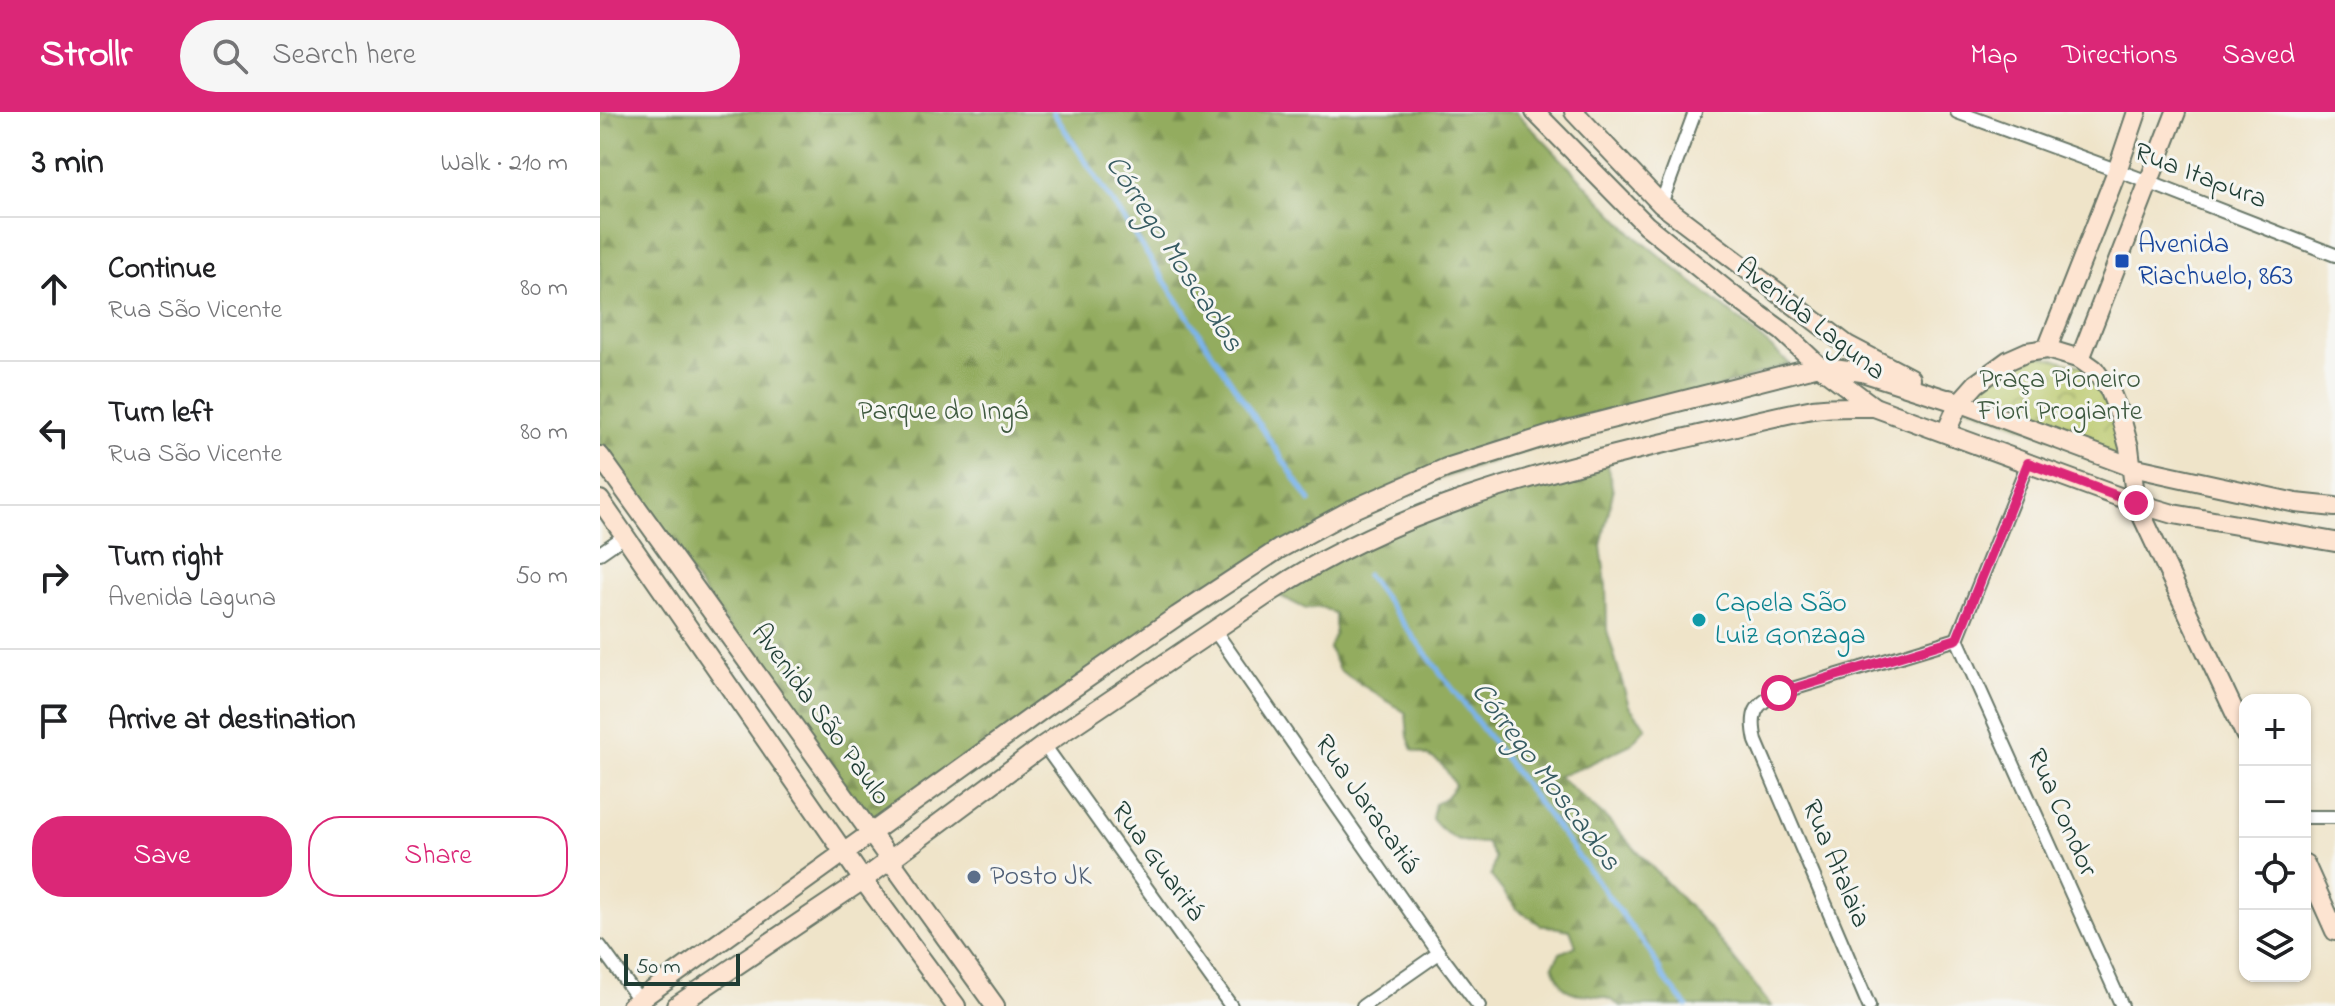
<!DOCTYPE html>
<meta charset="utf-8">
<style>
body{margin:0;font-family:"Indie Flower",sans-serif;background:#f6f6f6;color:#202124}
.controls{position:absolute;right:24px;bottom:24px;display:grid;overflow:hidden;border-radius:16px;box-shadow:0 2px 6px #0004}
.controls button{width:72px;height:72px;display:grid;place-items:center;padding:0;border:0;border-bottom:2px solid #e0e0e0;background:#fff;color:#202124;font:40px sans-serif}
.scale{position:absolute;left:24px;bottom:20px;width:116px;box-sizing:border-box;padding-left:8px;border:4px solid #1f3d34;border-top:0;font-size:22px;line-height:28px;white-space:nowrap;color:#1f3d34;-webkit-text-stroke:6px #f6f6f2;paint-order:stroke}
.stop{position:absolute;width:24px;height:24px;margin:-18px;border:6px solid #db2777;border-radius:50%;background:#fff}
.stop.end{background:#db2777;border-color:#fff;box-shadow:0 2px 8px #0008}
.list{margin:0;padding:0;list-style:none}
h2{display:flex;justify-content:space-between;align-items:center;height:104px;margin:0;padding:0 32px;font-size:34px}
h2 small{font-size:26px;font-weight:400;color:#757577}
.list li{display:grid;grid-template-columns:52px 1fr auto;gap:24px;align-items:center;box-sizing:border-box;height:144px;padding:0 32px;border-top:2px solid #e0e0e0}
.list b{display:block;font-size:30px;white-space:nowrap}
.list p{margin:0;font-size:26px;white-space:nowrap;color:#757577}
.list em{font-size:26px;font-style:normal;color:#757577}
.actions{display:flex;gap:16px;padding:24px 32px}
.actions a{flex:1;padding:18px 0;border:2px solid #db2777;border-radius:32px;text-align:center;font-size:28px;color:#db2777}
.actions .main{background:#db2777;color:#fff}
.icon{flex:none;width:44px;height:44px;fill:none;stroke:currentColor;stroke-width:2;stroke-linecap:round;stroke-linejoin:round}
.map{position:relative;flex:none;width:1735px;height:894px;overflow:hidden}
header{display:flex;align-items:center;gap:48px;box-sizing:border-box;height:112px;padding:0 40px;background:#db2777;color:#fff}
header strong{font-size:38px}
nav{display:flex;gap:44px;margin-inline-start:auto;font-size:28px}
.search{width:560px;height:72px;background:#f6f6f6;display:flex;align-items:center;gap:20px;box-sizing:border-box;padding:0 28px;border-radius:44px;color:#757577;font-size:30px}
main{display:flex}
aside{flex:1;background:#fff}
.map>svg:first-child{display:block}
.forest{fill:url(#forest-firs);stroke:#597449;stroke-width:2}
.park{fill:url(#park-crowns);stroke:#6c824f;stroke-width:2}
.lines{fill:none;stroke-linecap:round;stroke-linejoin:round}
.stream{stroke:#7ab4eb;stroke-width:5}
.street-casing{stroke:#687768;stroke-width:16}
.secondary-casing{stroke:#687768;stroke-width:22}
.street{stroke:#fff;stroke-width:12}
.secondary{stroke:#fde4d1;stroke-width:18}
.route{stroke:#db2777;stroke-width:10}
.transit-dot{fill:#1a4fb4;stroke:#f6f6f2;stroke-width:3}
.culture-dot{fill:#0f9aa8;stroke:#f6f6f2;stroke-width:3}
.service-dot{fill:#5c6f8a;stroke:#f6f6f2;stroke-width:3}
.labels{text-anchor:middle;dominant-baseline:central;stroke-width:6;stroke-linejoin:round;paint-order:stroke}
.street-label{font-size:28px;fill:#1f3d34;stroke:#f6f6f2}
.transit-label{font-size:28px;fill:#164399;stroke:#f6f6f2;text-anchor:start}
.park-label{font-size:28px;fill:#3e593f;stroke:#f6f6f2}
.culture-label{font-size:28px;fill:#0d838f;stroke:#f6f6f2;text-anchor:start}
.service-label{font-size:28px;fill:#4e5e75;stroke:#f6f6f2;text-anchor:start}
.water-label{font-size:30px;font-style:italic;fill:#365b62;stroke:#f6f6f2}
</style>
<header>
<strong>Strollr</strong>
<div class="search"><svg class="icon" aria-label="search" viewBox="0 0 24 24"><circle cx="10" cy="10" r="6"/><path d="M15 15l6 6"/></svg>Search here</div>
<nav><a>Map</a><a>Directions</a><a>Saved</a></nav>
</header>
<main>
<aside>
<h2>3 min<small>Walk · 210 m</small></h2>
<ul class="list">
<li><svg class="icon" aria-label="ahead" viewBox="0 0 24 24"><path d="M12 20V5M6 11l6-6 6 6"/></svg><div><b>Continue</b><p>Rua São Vicente</p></div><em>80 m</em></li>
<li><svg class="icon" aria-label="left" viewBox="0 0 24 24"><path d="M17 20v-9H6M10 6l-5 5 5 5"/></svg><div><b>Turn left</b><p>Rua São Vicente</p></div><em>80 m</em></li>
<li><svg class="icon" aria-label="right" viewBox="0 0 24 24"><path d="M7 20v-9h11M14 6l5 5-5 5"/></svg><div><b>Turn right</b><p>Avenida Laguna</p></div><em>50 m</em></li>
<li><svg class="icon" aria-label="arrive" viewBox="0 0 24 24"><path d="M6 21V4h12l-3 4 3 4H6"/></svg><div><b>Arrive at destination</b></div></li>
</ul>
<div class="actions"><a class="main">Save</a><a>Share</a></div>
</aside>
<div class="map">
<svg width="1735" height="894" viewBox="0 0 1735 894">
<defs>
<pattern id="forest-firs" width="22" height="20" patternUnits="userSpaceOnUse" patternTransform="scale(2)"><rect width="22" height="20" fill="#93ac5e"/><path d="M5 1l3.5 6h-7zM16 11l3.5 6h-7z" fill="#778d4e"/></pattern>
<pattern id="park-crowns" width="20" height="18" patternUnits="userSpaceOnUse" patternTransform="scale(2)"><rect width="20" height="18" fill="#bac86a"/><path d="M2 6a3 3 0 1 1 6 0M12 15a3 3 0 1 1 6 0" fill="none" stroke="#97a458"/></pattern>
</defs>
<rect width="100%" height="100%" fill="#f6f6f2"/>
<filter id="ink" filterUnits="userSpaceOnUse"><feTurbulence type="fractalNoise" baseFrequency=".0125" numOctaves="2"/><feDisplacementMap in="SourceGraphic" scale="16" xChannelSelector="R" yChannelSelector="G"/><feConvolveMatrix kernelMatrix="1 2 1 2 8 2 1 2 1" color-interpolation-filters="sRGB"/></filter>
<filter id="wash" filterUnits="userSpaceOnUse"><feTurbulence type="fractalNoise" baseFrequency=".006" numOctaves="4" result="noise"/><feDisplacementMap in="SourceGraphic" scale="32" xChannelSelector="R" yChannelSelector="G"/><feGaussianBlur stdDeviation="1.8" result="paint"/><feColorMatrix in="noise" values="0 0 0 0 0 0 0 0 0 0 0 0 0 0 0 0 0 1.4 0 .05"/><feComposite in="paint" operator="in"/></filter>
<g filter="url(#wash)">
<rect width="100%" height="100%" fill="#efe4c9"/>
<g class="forest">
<polygon points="0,0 916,0 1034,123 1143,211 1190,252 751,396 271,715 0,334"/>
<path d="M 1007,349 L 1013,380 L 1001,434 L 1006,473 L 1007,518 L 1029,594 L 1046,615 L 1031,632 L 981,656 L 958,664 L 1006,706 L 1111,818 L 1171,894 L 1021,894 C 1015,891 1009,886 1003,885 C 974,879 964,888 953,853 L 960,841 L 976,834 L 970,818 L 941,813 L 917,797 L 891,764 L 895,746 L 886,731 C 860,731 849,727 832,707 L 835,692 L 846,685 L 855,674 C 844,650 836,646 813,638 L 808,625 L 806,601 L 739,558 L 729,536 L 735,521 L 735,502 L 722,495 L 706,497 L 672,480 L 781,421 Z"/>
</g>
<polygon class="park" points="1427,240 1494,257 1532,355 1359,291"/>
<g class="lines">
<g class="stream">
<polyline points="453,0 710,389"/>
<polyline points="767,463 1051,841 1064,866 1087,894"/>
</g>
</g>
</g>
<g filter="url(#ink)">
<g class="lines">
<g class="street-casing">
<g id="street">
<polyline points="1357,0 1535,65 1735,143"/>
<polyline points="1061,92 1095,0"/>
<polyline points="0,441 26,423"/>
<polyline points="615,519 839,841 879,894"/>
<polyline points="1357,527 1522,894"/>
<polyline points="1357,527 1428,351"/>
<polyline points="444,633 631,894"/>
<polyline points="1705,705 1735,705"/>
<polyline points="0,834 43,893"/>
<polyline points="763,894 839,841"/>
<path d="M 1269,894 L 1156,629 C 1150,602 1154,592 1179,581 L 1357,527"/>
</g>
</g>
<g class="secondary-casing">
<g id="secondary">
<polyline points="935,0 1046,113 1135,185 1182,219 1219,254 1274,295 1536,391 1573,402 1735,430"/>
<polyline points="974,0 1061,92 1247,233 1310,266"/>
<polyline points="1447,237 1517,59 1537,0"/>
<polyline points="1480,247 1576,0"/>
<polyline points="1350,287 1532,355 1696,391 1735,395"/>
<polyline points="1346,320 1359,291 1376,272 1409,248 1427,240 1447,237 1480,247 1494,257 1510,279 1521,306 1529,335 1536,391 1645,622"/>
<polyline points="0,344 395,894"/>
<polyline points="0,388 263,768 356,894"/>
<polyline points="1705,752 1735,819"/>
<polyline points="31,894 450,592 577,504 679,437 751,398 846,356 963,319 1219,254 1262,260 1359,291"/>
<path d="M 76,894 L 263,768 L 444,633 L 671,480 C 793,399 936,361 1077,328 C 1122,318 1168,305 1213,297 C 1233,294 1254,295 1274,295"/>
</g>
</g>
<use href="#street" class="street"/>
<use href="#secondary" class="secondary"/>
</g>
</g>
<g class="lines" filter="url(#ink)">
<polyline class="route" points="1179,581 1357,527 1428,351 1536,391"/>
</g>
<rect class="transit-dot" x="1514" y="141" width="16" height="16" rx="4"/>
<circle class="culture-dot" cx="1099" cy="508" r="8"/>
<circle class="service-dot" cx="374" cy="765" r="8"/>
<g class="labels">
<g class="street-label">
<text transform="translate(1600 65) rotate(21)">Rua Itapura</text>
<text transform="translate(1210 208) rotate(38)">Avenida Laguna</text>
<text transform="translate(220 603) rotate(54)">Avenida São Paulo</text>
<text transform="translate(766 693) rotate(55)">Rua Jaracatiá</text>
<text transform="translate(1461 701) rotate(66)">Rua Condor</text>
<text transform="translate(557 750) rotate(54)">Rua Guaritá</text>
<text transform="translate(1235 752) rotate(67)">Rua Atalaia</text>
</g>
<g class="transit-label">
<text x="1538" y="133">Avenida<tspan x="1538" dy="32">Riachuelo, 863</tspan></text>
</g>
<g class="park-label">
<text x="1460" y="268">Praça Pioneiro<tspan x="1460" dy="32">Fiori Progiante</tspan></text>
<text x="343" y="300">Parque do Ingá</text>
</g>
<g class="culture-label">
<text x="1115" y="492">Capela São<tspan x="1115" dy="32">Luiz Gonzaga</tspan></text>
</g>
<g class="service-label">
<text x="390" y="765">Posto JK</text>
</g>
<g class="water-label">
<text transform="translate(573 142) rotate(57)">Córrego Moscados</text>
<text transform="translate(945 665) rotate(53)">Córrego Moscados</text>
</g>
</g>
</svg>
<div class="controls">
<button>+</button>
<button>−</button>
<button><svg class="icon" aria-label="locate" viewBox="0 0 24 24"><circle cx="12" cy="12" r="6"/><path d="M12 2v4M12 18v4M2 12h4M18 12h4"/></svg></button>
<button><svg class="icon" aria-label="layers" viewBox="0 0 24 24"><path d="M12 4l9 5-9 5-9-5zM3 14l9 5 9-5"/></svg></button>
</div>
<div class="scale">50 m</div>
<div class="stop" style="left:1179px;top:581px"></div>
<div class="stop end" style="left:1536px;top:391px"></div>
</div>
</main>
